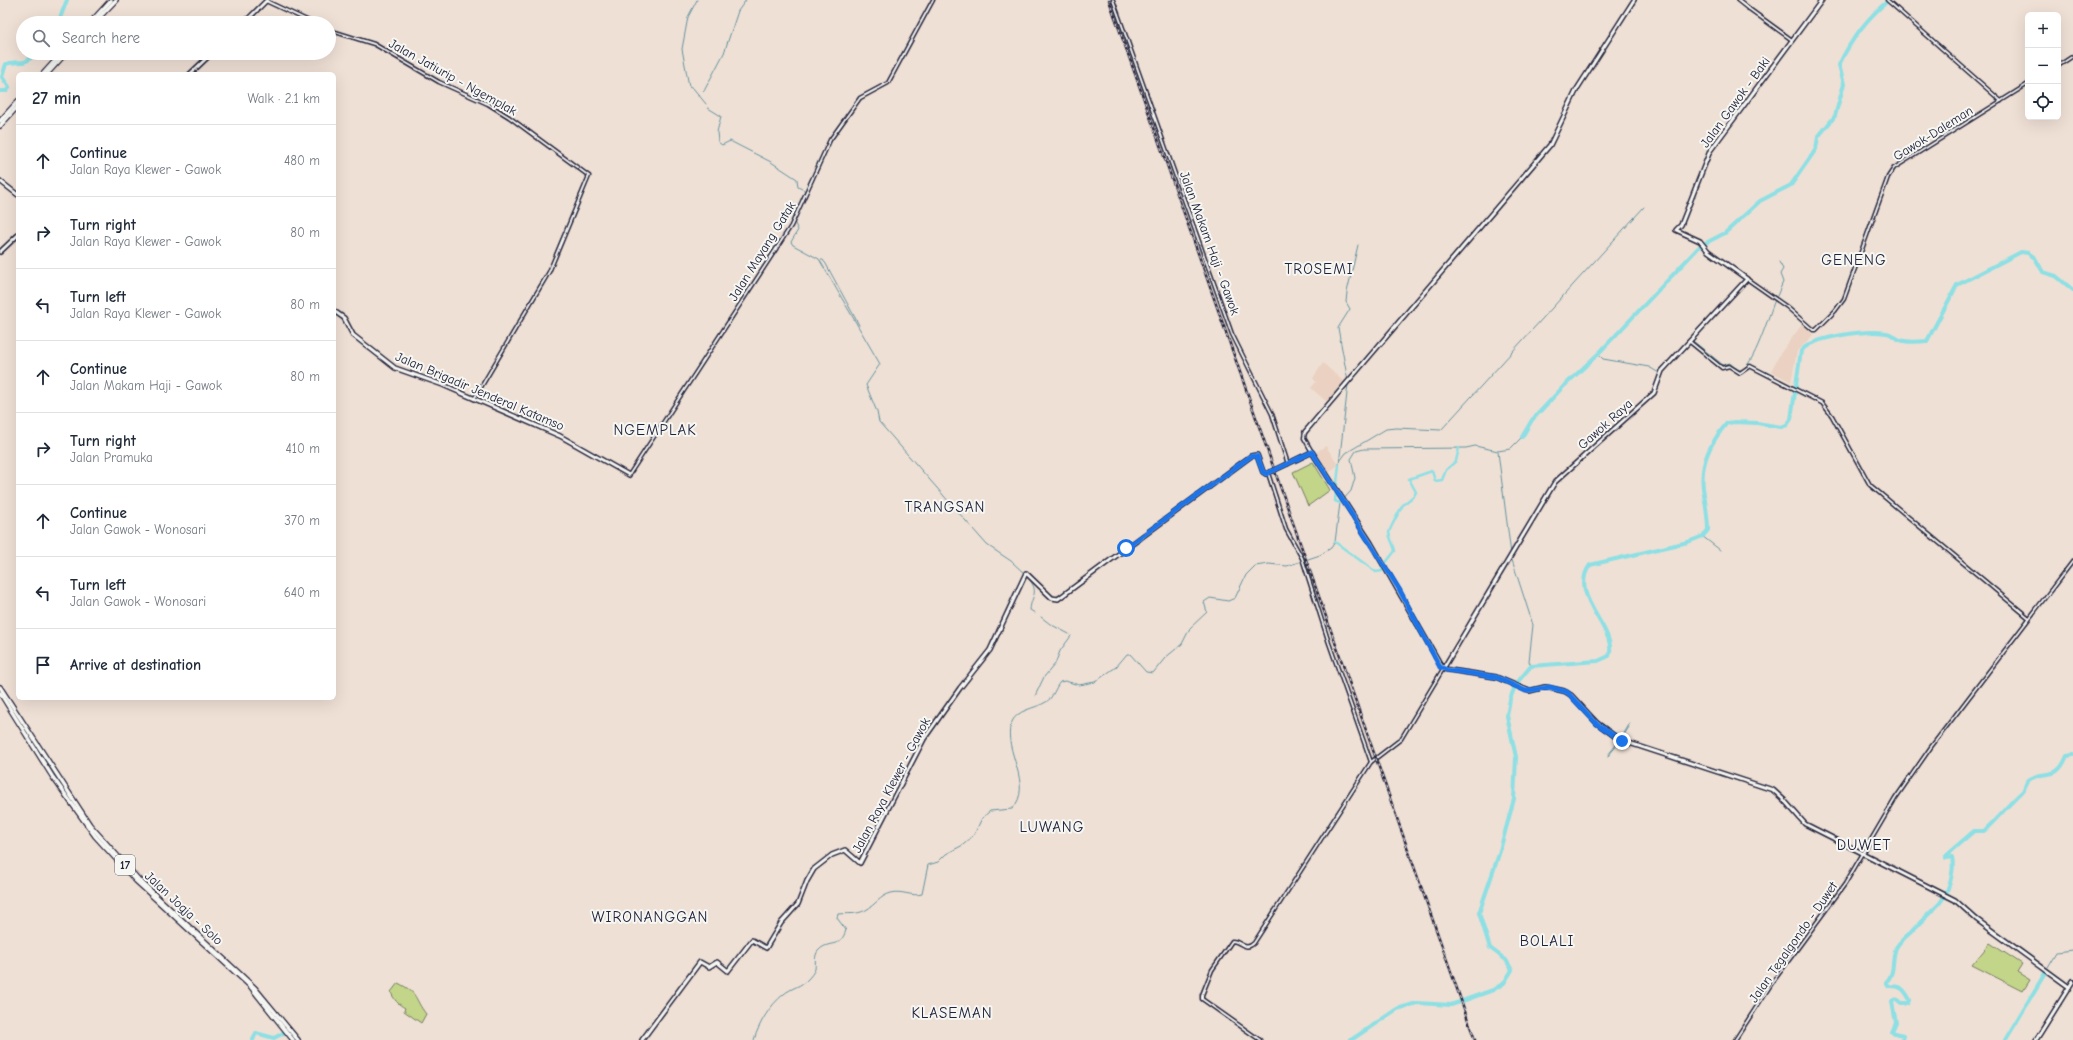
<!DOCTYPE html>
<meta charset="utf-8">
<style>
body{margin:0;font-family:"Comic Neue",sans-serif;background:#f2f2f3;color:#1f2937}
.controls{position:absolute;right:12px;top:12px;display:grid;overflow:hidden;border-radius:6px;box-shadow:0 4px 16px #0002}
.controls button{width:36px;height:36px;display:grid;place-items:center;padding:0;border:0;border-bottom:1px solid #e0e1e3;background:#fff;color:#1f2937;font:20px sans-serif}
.stop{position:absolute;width:12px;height:12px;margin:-9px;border:3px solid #1a73e8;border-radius:50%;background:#fff}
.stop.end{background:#1a73e8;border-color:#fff;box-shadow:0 1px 4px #0008}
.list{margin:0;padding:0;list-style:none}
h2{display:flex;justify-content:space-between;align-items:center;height:52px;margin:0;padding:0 16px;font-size:17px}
h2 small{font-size:13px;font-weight:400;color:#747a83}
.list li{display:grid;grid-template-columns:26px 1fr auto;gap:12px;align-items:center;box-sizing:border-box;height:72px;padding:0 16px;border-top:1px solid #e0e1e3}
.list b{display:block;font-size:15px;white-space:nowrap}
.list p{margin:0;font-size:13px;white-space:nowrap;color:#747a83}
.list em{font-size:13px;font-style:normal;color:#747a83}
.icon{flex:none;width:22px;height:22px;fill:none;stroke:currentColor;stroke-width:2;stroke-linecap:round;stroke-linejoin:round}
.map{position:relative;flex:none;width:2073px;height:1040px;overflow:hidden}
.search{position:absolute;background:#fff;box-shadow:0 4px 16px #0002;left:16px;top:16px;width:320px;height:44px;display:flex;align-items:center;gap:10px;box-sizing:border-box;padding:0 14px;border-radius:22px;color:#747a83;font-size:15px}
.panel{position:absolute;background:#fff;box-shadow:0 4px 16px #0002;left:16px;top:72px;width:320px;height:628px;border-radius:6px}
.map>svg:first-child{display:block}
.built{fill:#ead1c1}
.green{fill:#c3d589;stroke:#727c62}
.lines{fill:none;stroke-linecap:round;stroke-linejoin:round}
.stream{stroke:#6293a0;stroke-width:1}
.canal{stroke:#8ddfe4;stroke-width:2.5}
.river{stroke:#8ddfe4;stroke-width:4}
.minor-casing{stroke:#22223b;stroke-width:5}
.major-casing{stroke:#22223b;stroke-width:6}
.highway-casing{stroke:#22223b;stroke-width:6}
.minor{stroke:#f6f6f2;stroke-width:2}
.major{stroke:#f6f6f2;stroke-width:3}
.highway{stroke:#f6f6f2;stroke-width:3.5}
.rail-casing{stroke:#22223b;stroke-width:2.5}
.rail{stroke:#f6f6f2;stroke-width:1;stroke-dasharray:3;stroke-linecap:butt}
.route{stroke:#1a73e8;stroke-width:5}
.labels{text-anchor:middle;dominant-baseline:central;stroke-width:4;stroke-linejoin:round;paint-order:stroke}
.shield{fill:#f6f6f2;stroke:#626272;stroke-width:1}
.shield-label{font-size:12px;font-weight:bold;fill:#22223b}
.street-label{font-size:13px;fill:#22223b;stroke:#f6f6f2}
.quarter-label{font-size:15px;letter-spacing:1px;fill:#22223b;stroke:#f6f6f2}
</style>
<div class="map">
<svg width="2073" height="1040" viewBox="0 0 2073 1040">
<rect width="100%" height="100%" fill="#efe0d5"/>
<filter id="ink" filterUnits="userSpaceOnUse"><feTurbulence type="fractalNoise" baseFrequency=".025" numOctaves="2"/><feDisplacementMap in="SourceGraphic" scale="8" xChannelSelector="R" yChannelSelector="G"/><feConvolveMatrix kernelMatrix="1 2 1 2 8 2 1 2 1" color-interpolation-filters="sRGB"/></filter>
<g filter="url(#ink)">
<g class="built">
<polygon points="1803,323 1813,335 1797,351 1791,382 1771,371 1780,354"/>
<polygon points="1323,363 1344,382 1327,402 1311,388 1316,382 1313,378"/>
<polygon points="1326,446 1338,465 1329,473 1316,452"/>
</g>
<g class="green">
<polygon points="1313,462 1330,490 1308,506 1293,472"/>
<polygon points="1990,943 2022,964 2017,972 2030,980 2023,991 1972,965"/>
<path d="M 398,983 C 419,993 414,999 426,1014 L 421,1023 L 404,1011 L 405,1008 C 398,1004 394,1000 391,992 Z"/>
</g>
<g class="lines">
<g class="stream">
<polyline points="697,0 688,17 682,49 689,86 693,88 706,104"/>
<polyline points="699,96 704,91 724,53 738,11 746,0"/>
<polyline points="708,108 721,116 717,132 718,142 722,145 730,141 771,162 797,179 798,187 808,192 794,222 798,230 791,242 793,245 819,259 880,364 866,385 877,412 879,422 987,545 1011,561 1025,574"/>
<polyline points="821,260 823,260 826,264 859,325"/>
<polyline points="1777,296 1783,282 1780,274 1783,269 1779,262"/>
<path d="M 1693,341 L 1723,365 L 1730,363 C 1732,365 1737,369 1740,370 C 1753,370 1770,311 1775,300"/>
<polyline points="1598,354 1603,359 1649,367 1659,373 1661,371"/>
<polyline points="1348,381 1338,328 1350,309 1346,302 1347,292 1358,245"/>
<polyline points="1498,452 1511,554"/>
<polyline points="1340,461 1346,453 1386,429 1396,428 1441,430 1644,207"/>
<polyline points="1339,465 1348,384"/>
<polyline points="1702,536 1720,550"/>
<polyline points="1511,557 1533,625 1529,661 1531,666"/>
<path d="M 1027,576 C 1041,593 1031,595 1030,610 L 1035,613"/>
<polyline points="1041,617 1050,624 1069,634"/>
<polyline points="1035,696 1044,677 1055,664 1060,651 1071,636"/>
<polyline points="1622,737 1630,723"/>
<polyline points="1622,738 1629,727"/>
<polyline points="1608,755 1619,741"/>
<polyline points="1608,756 1620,742"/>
<polyline points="2048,967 2057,952 2073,950"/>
<path d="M 754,1040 C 759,1023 770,1005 784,994 C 791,988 802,986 808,979 C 810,977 814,972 815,969 C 816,963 814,956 818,951 C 829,939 840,950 846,930 L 837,918 L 838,914 C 848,913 856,915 866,910 C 875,905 880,896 891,893 C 902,890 912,897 922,894 L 928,865 L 938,862 L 946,854 L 963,845 L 974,835 L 982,818 L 990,811 L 1012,809 C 1035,785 1002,750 1011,724 C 1016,709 1035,709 1046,702 C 1053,698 1055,688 1060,682 L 1065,681 L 1079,685 L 1095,682 L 1116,667 L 1127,654 L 1130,654 L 1146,672 L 1153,673 L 1165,658 L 1182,644 L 1190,628 L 1207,612 L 1204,602 L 1210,598 L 1228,601 L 1235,598 L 1246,575 L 1255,566 L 1269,564 L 1287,566 L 1320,555 L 1331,548 L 1335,542 L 1340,503 L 1351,491 L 1355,478 L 1351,459 L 1356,451 L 1364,449 L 1466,448 L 1475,446 L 1498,451 L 1510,449 L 1522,437"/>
</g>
<g class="canal">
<polyline points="1339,465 1335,501 1340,503"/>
<path d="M 1335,542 L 1376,572 L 1382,571 L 1384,565 L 1395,551 C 1394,545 1390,539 1389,533 C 1389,530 1401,508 1403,505 C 1407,500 1414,498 1416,492 L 1409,479 L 1432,471 L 1435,481 L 1442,480 L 1446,470 L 1456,461 L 1459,448"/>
</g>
<g class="river">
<polyline points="58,23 67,0"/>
<path d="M 0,91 L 7,91 L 9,87 L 2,77 L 6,64 C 19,59 24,68 35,53"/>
<path d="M 1522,437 L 1532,420 L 1563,387 L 1598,354 L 1700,246 L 1725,233 L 1760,201 L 1791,185 L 1816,149 L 1818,137 L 1835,116 L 1844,84 L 1839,65 C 1851,39 1867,18 1889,0"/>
<polyline points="253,1040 256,1033 274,1038 289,1030"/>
<path d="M 1351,1040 L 1397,1009 L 1417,1003 L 1451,1005 L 1493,990 L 1504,983 L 1512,970 L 1506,960 L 1490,948 L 1479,913 L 1499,854 L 1514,799 L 1516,757 L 1507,716 L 1510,699 L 1516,684 L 1531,666 L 1598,661 L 1609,656 C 1619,630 1567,596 1590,565 L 1688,542 L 1703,536 L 1708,530 C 1708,516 1705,502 1703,488 C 1700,462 1711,442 1727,423 L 1735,422 L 1757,423 L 1781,427 L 1787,425 L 1791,419 L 1801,351 C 1813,336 1867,330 1886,333 C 1891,333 1895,338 1900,340 C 1909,343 1918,342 1927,341 L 1957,285 L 2021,252 L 2028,253 L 2035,258 L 2043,272 L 2056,276 L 2073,290"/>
<path d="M 1902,1040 L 1903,1035 L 1892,1032 L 1896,1023 L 1892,1002 L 1896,999 L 1901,1003 L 1909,1003 L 1910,1000 C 1904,989 1902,986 1889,986 L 1886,982 C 1896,973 1891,959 1896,948 C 1900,940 1908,936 1913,930 C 1921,921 1927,916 1935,908 C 1948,897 1955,872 1952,857 L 1946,858 L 1946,855 L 1974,831 L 1984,831 L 1989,826 C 2000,815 2010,803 2022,792 C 2026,789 2024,783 2030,779 C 2047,769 2056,782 2067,756 L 2073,755"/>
<polyline points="2005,1040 2047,970"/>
</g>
<g class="minor-casing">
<g id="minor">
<polyline points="1113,0 1232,334 1272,414 1288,464"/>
<polyline points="1887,0 2001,101"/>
<polyline points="266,1 313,23"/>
<polyline points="1748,8 1792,40"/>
<polyline points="329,30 374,44 439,82 488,104 509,117 589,176 549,272 474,399"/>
<polyline points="2058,66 2073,56"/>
<polyline points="1747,279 1787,307 1813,330 1816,330 1835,311 1844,299 1888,177 1894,168 2028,84"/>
<polyline points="1690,342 1722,368 1729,366 1740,373 1750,366 1822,403 1832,416 1870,485 2029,618"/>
<polyline points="1305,432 1304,438 1312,452"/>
<polyline points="1268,473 1286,529 1302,558 1329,643 1371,762"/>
<polyline points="629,475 791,226 830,140 860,98 888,83 933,0"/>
<path d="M 1260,1040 L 1202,999 L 1202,995 L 1212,970 L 1232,941 C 1241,941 1245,952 1254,943 L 1371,762 L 1401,739 L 1443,669"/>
<polyline points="1735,1040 1772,983 1845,884 1895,799 1931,747 2073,561"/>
</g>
</g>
<g class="major-casing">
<g id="major">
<polyline points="1738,0 1748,8"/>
<polyline points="244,23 267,0"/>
<polyline points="190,74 212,53"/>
<polyline points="0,181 18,195"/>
<polyline points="0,252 18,235"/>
<polyline points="334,311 344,318 353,335 395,368 443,385 560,436 629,475"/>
<polyline points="1305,432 1550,145 1577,89 1634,0"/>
<polyline points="1443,669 1555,482 1654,393 1662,371 1747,279 1708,251 1700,241 1676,230 1681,225 1710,151 1822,0"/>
<polyline points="642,1040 700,962 709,967 717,962 728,971 752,940 766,948 781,923 798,904 807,881 814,869 832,855 845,850 860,863 924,739 960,688 990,650 1026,573 1052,598 1058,599 1251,456 1257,455 1263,472 1266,474 1312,452 1371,543 1443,669 1496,677 1529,691 1545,687 1564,691 1571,695 1597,723 1620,740 1773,790 1784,800 1805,824 1955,900 1976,919 2069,987"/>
<polyline points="2036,1040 2073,981"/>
</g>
</g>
<g class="highway-casing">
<g id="highway">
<polyline points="90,23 111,0"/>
<polyline points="94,23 116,0"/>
<polyline points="43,74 62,53"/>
<polyline points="47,74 66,53"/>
<polyline points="0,121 18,101"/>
<polyline points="0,126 18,106"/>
<polyline points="0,687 90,825 138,879 255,988 298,1040"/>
<polyline points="0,693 52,776 95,836 136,881 250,986 293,1040"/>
</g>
</g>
<use href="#minor" class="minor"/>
<use href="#major" class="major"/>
<use href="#highway" class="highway"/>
<g class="rail-casing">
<polyline id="rail" points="1109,0 1475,1040"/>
</g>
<use href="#rail" class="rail"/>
</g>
</g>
<g class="lines" filter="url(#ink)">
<polyline class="route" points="1126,548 1251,456 1257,456 1263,472 1266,474 1312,452 1399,589 1440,667 1447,670 1496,677 1526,691 1549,687 1567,692 1597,724 1622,741"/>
</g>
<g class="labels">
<rect class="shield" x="115" y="855" width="20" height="20" rx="3"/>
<g class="shield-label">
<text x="125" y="865">17</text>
</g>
<g class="street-label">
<text transform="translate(453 77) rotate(29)">Jalan Jatiurip - Ngemplak</text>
<text transform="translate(1735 102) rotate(-54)">Jalan Gawok - Baki</text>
<text transform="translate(1933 133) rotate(-32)">Gawok-Daleman</text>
<text transform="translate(1210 243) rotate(70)">Jalan Makam Haji - Gawok</text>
<text transform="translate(762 251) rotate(-58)">Jalan Mayang Gatak</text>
<text transform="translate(480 391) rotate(23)">Jalan Brigadir Jenderal Katamso</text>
<text transform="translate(1605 424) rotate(-42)">Gawok Raya</text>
<text transform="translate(891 785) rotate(-62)">Jalan Raya Klewer - Gawok</text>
<text transform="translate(184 908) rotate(43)">Jalan Jogja - Solo</text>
<text transform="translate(1793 942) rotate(-55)">Jalan Tegalgondo - Duwet</text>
</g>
<g class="quarter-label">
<text x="1854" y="260">GENENG</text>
<text x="1319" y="269">TROSEMI</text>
<text x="655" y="430">NGEMPLAK</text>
<text x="945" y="507">TRANGSAN</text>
<text x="1052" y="827">LUWANG</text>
<text x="1864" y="845">DUWET</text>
<text x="650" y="917">WIRONANGGAN</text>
<text x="1547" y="941">BOLALI</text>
<text x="952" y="1013">KLASEMAN</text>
</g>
</g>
</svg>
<div class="controls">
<button>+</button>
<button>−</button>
<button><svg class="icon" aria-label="locate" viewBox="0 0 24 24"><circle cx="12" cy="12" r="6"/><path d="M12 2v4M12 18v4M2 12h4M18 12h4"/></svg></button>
</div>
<div class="stop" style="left:1126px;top:548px"></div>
<div class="stop end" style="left:1622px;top:741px"></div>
<div class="search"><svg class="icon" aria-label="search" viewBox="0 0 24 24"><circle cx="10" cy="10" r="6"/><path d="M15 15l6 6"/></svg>Search here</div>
<section class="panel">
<h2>27 min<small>Walk · 2.1 km</small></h2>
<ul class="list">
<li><svg class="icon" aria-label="ahead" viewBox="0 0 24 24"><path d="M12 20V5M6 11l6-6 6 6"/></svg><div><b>Continue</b><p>Jalan Raya Klewer - Gawok</p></div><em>480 m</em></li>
<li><svg class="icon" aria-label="right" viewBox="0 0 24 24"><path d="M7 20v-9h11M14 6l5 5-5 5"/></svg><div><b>Turn right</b><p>Jalan Raya Klewer - Gawok</p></div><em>80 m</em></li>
<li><svg class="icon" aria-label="left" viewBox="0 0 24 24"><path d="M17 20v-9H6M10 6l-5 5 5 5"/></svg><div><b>Turn left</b><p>Jalan Raya Klewer - Gawok</p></div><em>80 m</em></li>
<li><svg class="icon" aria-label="ahead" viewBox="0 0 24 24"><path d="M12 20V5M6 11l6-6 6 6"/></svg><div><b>Continue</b><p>Jalan Makam Haji - Gawok</p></div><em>80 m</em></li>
<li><svg class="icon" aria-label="right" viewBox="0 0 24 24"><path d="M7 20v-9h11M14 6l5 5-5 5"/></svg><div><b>Turn right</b><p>Jalan Pramuka</p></div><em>410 m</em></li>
<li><svg class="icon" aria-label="ahead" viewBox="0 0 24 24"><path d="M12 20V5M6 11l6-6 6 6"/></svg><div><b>Continue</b><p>Jalan Gawok - Wonosari</p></div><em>370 m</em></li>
<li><svg class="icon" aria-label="left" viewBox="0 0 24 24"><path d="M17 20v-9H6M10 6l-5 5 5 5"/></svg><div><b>Turn left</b><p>Jalan Gawok - Wonosari</p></div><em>640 m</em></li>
<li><svg class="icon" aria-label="arrive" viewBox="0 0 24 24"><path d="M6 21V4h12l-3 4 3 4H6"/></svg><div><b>Arrive at destination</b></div></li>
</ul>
</section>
</div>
